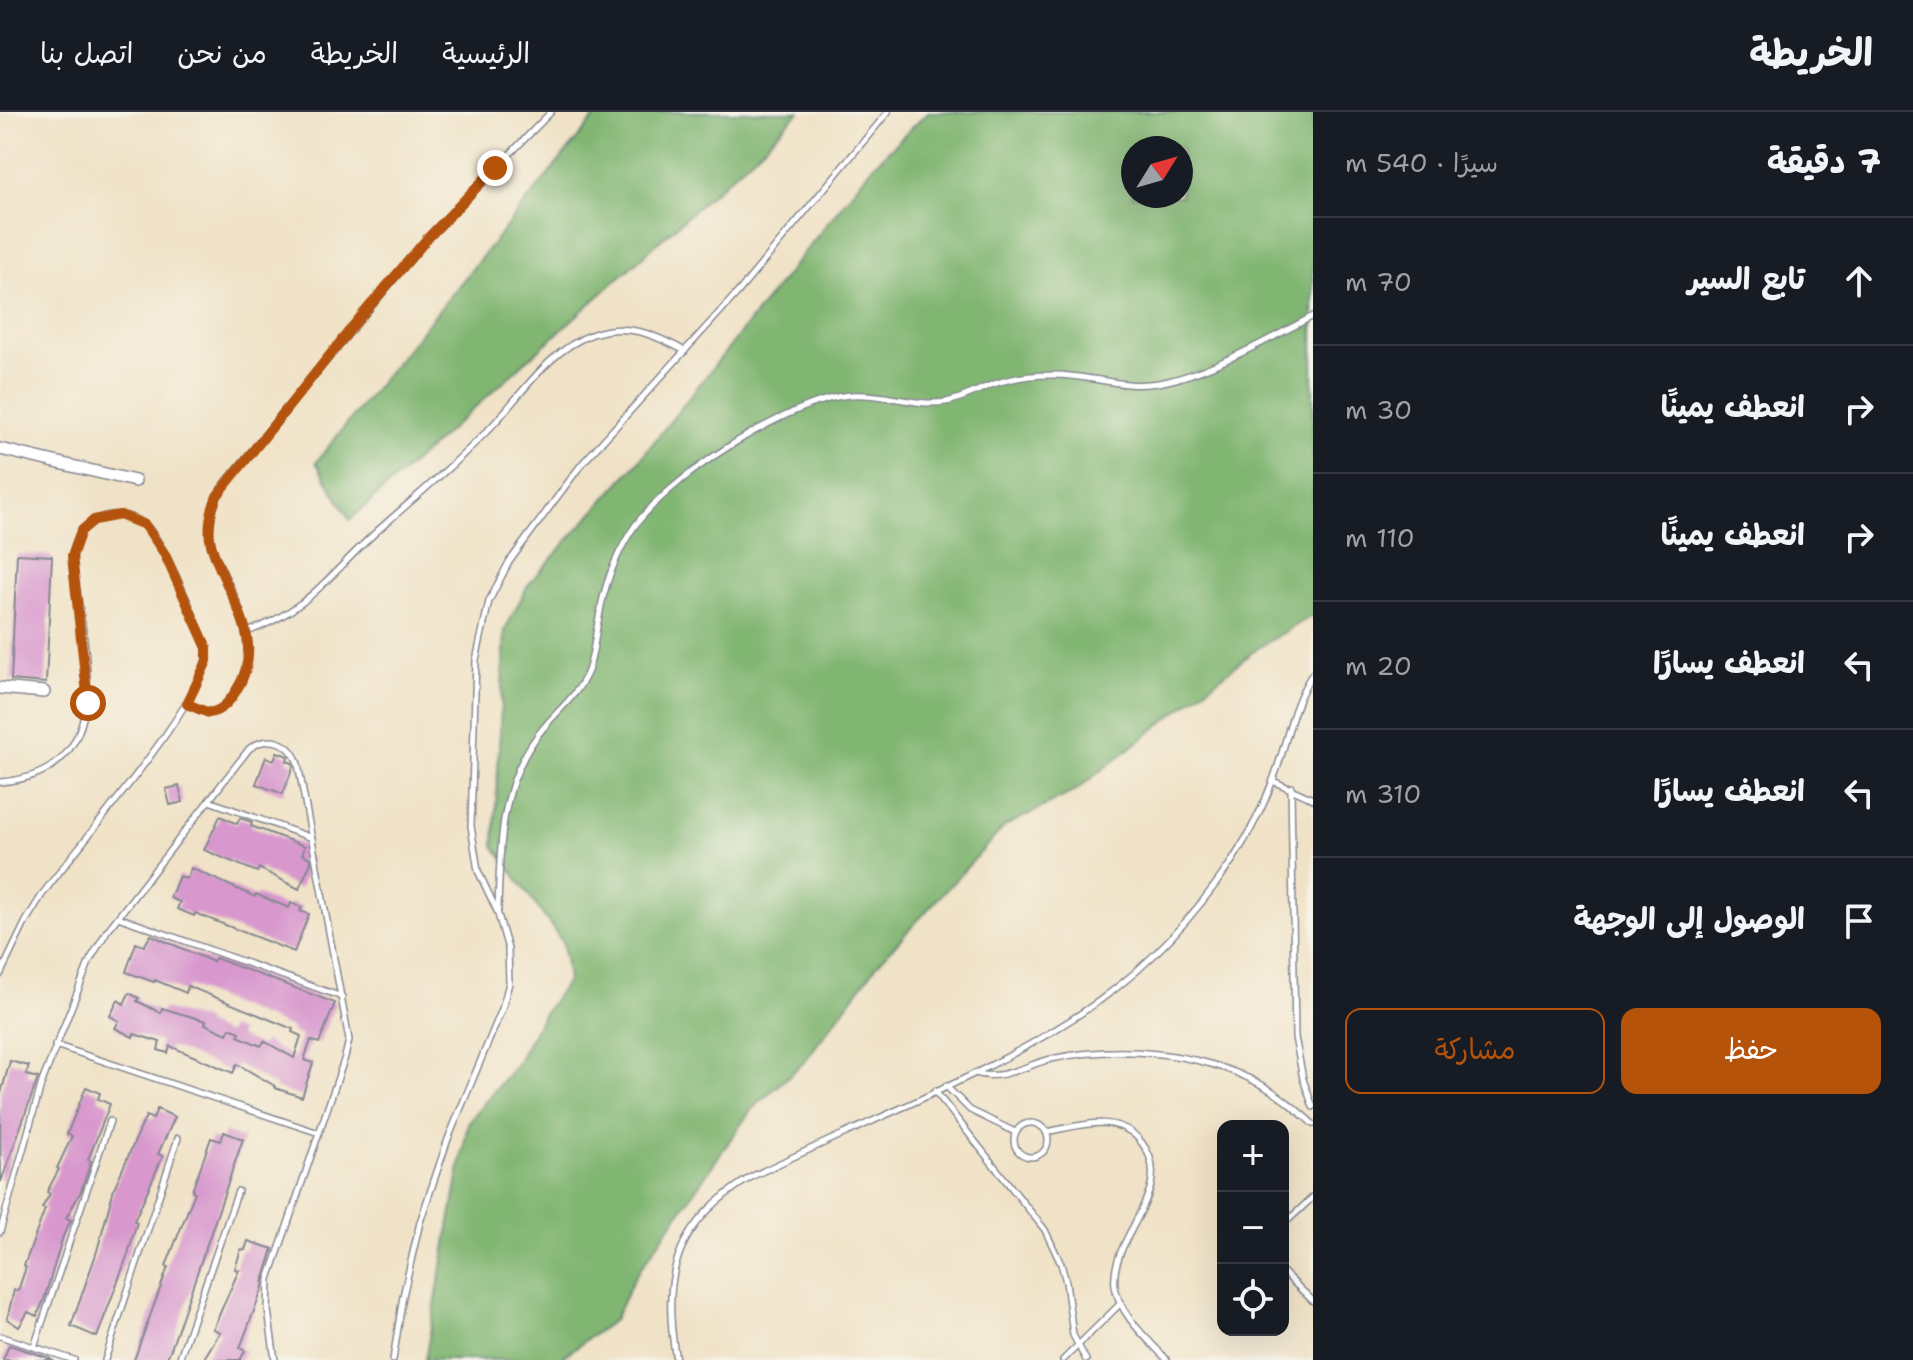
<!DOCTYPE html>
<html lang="ar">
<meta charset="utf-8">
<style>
body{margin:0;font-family:"Shantell Sans","Playpen Sans Arabic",sans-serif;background:#242831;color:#f1f3f6;direction:rtl}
.controls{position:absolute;right:24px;bottom:24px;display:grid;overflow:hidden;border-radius:16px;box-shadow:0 8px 32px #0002}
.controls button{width:72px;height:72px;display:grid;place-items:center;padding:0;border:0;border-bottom:2px solid #363941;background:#171b24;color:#f1f3f6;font:40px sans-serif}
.compass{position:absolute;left:1121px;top:24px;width:72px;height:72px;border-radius:50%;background:#171b24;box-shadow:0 8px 32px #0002;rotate:53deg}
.stop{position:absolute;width:24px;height:24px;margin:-18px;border:6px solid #b45309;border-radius:50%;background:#fff}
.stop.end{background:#b45309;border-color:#fff;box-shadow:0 2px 8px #0008}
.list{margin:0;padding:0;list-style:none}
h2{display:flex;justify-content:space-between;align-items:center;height:104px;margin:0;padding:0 32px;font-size:34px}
h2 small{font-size:26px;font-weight:400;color:#9ea1a6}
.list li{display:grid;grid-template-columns:52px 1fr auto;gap:24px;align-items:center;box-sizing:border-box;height:128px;padding:0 32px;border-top:2px solid #363941}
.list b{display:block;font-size:30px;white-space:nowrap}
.list em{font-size:26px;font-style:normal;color:#9ea1a6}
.actions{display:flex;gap:16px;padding:24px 32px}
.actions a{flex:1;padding:18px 0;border:2px solid #b45309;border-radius:16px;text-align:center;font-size:28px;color:#b45309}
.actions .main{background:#b45309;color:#fff}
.icon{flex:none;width:44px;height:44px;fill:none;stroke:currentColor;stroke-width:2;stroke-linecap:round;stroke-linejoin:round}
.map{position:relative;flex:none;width:1313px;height:1248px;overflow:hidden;direction:ltr}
header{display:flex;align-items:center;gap:48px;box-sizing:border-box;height:112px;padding:0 40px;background:#171b24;border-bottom:2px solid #363941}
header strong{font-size:38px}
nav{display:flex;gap:44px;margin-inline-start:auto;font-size:28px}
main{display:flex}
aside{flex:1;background:#171b24}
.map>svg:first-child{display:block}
.forest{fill:#81b672;stroke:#4e7268;stroke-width:2;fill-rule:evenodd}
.building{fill:#d898ce}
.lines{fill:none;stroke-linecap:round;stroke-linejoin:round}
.service-casing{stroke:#868892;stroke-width:8}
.minor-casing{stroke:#868892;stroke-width:14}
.service{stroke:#fff;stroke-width:5}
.minor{stroke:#fff;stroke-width:11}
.route{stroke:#b45309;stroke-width:10}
</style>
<header>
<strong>الخريطة</strong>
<nav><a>الرئيسية</a><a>الخريطة</a><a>من نحن</a><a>اتصل بنا</a></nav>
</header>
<main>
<aside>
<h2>7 دقيقة<small>سيرًا · 540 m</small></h2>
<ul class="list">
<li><svg class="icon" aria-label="ahead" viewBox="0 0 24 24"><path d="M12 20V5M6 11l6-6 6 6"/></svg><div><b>تابع السير</b></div><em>70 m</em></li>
<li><svg class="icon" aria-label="right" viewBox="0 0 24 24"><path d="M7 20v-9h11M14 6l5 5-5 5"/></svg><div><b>انعطف يمينًا</b></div><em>30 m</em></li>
<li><svg class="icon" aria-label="right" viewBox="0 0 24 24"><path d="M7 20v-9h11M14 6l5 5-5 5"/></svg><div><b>انعطف يمينًا</b></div><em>110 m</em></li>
<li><svg class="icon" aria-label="left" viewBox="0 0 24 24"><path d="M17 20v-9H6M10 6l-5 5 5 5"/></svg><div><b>انعطف يسارًا</b></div><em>20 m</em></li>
<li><svg class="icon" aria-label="left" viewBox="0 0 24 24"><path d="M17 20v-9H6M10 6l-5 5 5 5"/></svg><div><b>انعطف يسارًا</b></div><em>310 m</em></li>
<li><svg class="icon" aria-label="arrive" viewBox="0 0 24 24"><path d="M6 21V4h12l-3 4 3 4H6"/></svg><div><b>الوصول إلى الوجهة</b></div></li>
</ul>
<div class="actions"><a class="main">حفظ</a><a>مشاركة</a></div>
</aside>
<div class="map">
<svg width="1313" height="1248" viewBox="0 0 1313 1248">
<rect width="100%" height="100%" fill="#f7f3e8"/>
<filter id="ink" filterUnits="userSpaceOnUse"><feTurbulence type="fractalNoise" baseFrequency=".0125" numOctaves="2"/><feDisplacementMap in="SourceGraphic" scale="16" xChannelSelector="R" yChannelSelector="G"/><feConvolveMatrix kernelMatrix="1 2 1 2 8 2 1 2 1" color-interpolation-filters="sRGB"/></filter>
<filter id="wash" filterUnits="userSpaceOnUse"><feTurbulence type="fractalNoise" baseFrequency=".006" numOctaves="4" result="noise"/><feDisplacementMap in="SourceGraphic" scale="32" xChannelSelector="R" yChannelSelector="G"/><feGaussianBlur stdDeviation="1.8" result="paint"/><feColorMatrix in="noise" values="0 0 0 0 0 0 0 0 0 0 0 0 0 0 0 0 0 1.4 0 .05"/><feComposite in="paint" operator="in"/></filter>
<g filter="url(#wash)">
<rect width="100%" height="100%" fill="#f0e2c6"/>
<g class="forest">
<polygon points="599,0 799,0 754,44 350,408 316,350"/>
<path d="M 928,0 L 1313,0 L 1313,503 L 1258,536 L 1075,679 L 1005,714 L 881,848 L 803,951 L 751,998 L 634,1166 L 614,1208 L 565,1243 L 562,1248 L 425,1248 L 468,1011 L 517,951 L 543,903 L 568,868 L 563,831 L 494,734 L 505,518 L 528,473 L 638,350 L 872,55 ZM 1133,36 L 1181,36 L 1181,84 L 1133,84 Z"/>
</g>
<g id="blocks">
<g class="building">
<polygon points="17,442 52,444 46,571 11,568"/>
<polygon points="277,640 288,644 287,649 292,651 293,655 283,682 256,672 266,645 274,648"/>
<polygon points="179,674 183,690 170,693 166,677"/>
<polygon points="220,704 237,712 240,706 252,710 251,714 305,734 302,742 310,746 311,750 299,777 259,756 257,760 204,738"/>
<polygon points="191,756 255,785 256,782 289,796 291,791 302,795 300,799 309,802 294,840 195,801 194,804 177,797 180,790 170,786 179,764 187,767"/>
<polygon points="151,823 213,850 215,846 335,891 319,931 311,928 304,948 313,951 302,985 275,976 275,974 237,952 233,961 170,934 168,941 158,938 160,930 134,922 133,925 115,916 119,909 110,904 118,888 124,892 129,881 139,886 137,889 161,901 162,896 206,909 205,912 227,922 230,916 240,920 238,924 261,934 264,929 294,946 301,924 292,920 293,917 188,874 186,881 155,868 154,870 126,860 136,831 144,834"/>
<polygon points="10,949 29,954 26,963 38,966 1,1070 0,985"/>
<polygon points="86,975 100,981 98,987 110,992 88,1048 91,1049 81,1079 66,1106 71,1108 63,1124 44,1188 37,1204 28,1200 19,1215 7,1207 14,1178 18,1179 26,1155 24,1154 45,1097 42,1096 50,1082 47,1080 59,1057 57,1056 72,1024 67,1022"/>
<polygon points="157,997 175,1005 158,1042 163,1044 134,1109 137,1110 128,1142 97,1225 71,1214 97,1139 114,1076 146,1004 153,1007"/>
<polygon points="224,1020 243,1027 171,1237 166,1248 134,1248 168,1155 166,1154 195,1080 192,1079 211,1026 221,1029"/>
<polygon points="248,1129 273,1137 264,1166 263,1175 240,1236 245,1239 240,1248 203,1248 220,1220 213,1217 239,1158 235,1157 241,1137 245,1138"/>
<polygon points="9,1233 49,1246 52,1248 3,1248"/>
</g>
</g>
</g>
<g filter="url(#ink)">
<use href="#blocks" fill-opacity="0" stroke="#868892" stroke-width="2"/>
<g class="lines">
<g class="service-casing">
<g id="service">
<path d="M 247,520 C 309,498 329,463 375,421 C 414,386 455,353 491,315 C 522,282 550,237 593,222 C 628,210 655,223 685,239"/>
<path d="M 187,592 C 206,602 217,604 230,587 C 271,535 232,485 211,434 C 208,412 211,394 222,375 L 426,128 L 551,0"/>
<polyline points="1273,669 1313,687"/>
<path d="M 0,670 C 122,661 83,533 73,453 C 72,436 77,419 92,410 C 108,399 130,401 145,413 C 165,430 195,508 207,536 C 213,582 74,737 42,783 L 26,809 L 0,863"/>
<polyline points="1291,675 1295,925 1303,967 1313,995"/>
<polyline points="209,689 312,726"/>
<path d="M 498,798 C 500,740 499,680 533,630 C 549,604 576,588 588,559 C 594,542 595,523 599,505 C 604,475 614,447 630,421 C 663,368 789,288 850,283 C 883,280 914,295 946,290 C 962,287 976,279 991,273 C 1010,266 1031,263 1051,263 C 1088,262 1121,277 1158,271 C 1203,264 1272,226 1313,204"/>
<polyline points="118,805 342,885"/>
<polyline points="55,933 319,1021"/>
<path d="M 975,961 C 1000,970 1026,953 1051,947 C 1118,933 1199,939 1260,972 C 1279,982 1297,998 1313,1012"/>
<polyline points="946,974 970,998 1015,1020"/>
<polyline points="935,979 1045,1118 1061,1152 1066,1170 1073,1223 1086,1248"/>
<circle cx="1031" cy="1028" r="17"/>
<path d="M 1046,1020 C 1079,1014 1118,999 1142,1031 C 1178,1078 1109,1125 1115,1174 C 1119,1203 1148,1227 1167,1248"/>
<polyline points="1283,1113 1313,1085"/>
<path d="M 0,1120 L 42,970 L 90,848 L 107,819 L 249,637 C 268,622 291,629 298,652 L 349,928 L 345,945 L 269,1167 L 268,1198 L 275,1248"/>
<polyline points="1283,1160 1313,1189"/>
<polyline points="0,1224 74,1248"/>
<polyline points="34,1235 110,1009"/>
<polyline points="105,1248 178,1026"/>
<polyline points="179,1248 238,1079"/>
<polyline points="393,1248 403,1184 420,1110 448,1027 502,897 509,871 508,837 497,799 478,759 471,714 476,548 489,489 509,450 581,353 739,179 888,0"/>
<path d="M 676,1248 C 661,1162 675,1110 753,1064 C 865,1009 998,961 1099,889 C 1151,852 1196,802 1232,749 C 1248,724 1263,696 1273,668 C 1287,632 1291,593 1313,561"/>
<polyline points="1063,1248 1120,1192"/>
</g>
</g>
<g class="minor-casing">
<g id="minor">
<polyline points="0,337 135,369"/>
<polyline points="0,576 44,580"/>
</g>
</g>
<use href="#service" class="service"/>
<use href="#minor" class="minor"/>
</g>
</g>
<g class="lines" filter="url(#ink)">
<path class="route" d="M 88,591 L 72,444 L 81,419 L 94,408 L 120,403 L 145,413 L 164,441 L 207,536 L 207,549 L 187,592 L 209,601 C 222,599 229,590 236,579 C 270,526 224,482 211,432 C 207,416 211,399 217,384 L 357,209 L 426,128 L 495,56"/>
</g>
</svg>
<div class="controls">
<button>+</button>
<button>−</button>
<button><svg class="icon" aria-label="locate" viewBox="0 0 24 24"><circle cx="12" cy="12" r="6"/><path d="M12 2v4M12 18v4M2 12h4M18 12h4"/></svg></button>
</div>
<svg class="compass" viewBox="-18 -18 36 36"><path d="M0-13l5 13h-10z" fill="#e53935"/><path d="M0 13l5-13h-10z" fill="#9ea1a6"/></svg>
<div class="stop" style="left:88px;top:591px"></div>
<div class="stop end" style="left:495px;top:56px"></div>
</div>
</main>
